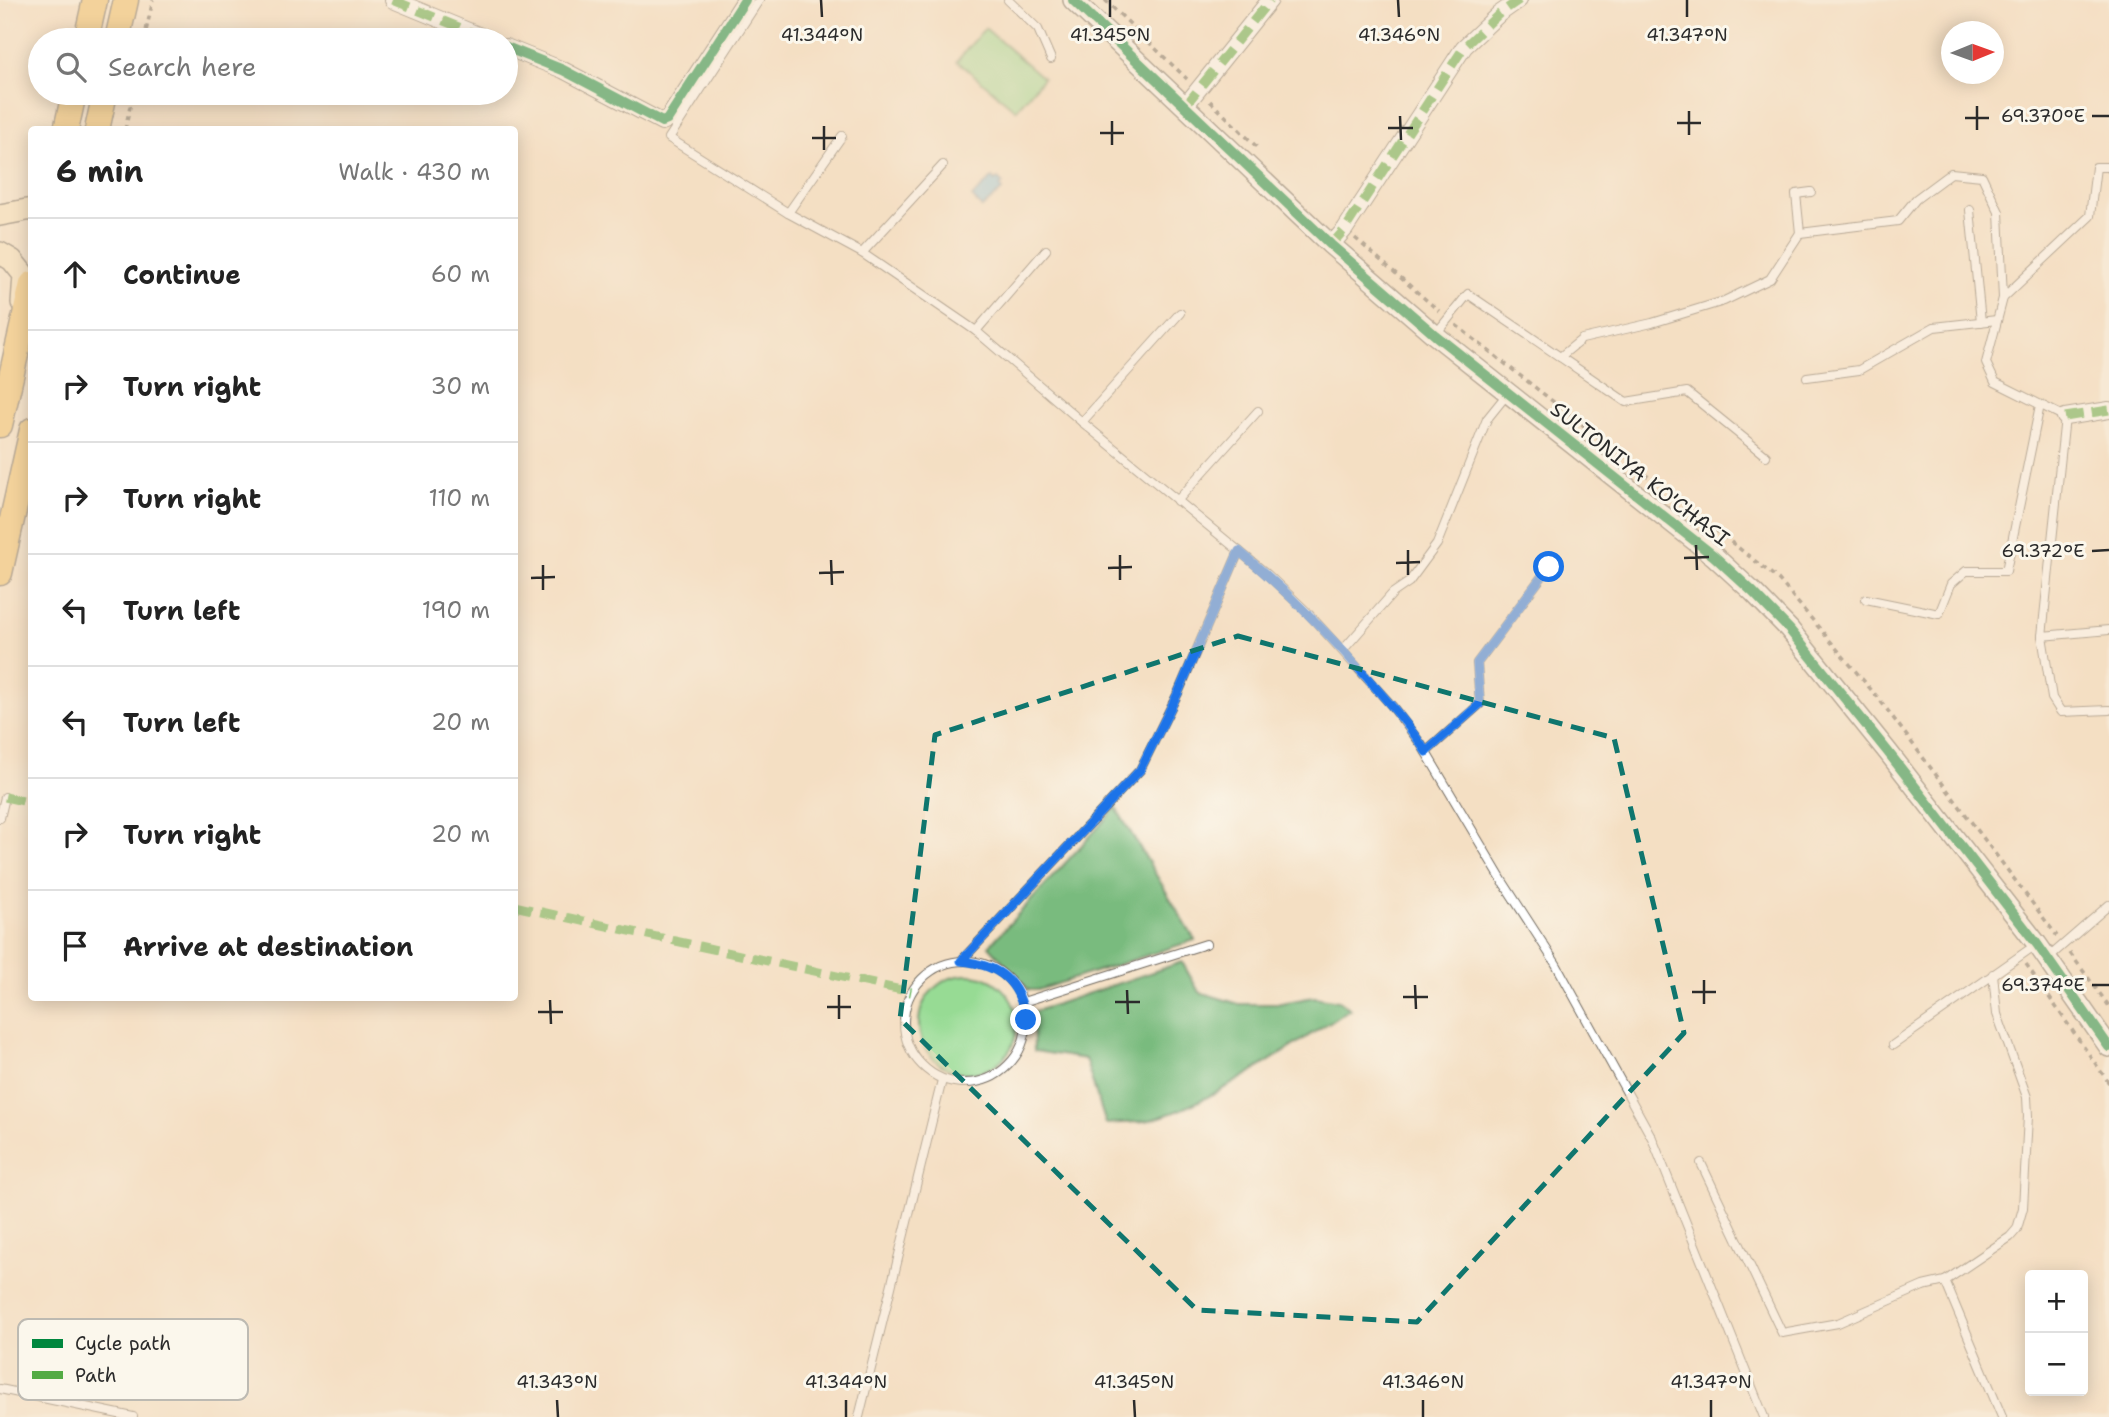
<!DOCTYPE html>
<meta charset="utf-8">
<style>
body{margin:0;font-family:"Shantell Sans",sans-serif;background:#f2f2f2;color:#222}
.controls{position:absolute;right:21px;bottom:21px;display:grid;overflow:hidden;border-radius:7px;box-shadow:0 4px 18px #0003}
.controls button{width:63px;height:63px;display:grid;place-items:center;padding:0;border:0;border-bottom:2px solid #e0e0e0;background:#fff;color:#222;font:35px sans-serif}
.compass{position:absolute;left:1941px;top:21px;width:63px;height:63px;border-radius:50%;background:#fff;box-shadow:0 4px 18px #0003;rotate:89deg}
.stop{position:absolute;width:21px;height:21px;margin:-16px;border:5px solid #1a73e8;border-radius:50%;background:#fff}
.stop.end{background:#1a73e8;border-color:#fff;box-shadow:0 2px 7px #0008}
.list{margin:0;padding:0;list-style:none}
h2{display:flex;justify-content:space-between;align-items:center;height:91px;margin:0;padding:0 28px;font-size:30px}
h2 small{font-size:23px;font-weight:400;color:#767676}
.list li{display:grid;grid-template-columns:46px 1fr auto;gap:21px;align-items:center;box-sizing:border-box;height:112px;padding:0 28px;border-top:2px solid #e0e0e0}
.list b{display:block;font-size:26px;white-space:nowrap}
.list em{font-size:23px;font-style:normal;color:#767676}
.icon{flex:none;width:38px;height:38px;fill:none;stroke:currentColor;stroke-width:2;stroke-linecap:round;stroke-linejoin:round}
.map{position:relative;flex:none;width:2109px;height:1417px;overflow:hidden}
.search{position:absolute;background:#fff;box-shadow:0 4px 18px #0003;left:28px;top:28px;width:490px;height:77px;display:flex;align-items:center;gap:18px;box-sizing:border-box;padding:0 24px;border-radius:38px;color:#767676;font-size:26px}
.panel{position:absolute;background:#fff;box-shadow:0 4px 18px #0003;left:28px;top:126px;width:490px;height:875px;border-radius:7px}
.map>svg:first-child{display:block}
.green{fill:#97db94;stroke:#618360;stroke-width:2}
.forest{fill:#79bb7e;stroke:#527354;stroke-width:2}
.water{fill:#65b6e0;stroke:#487086;stroke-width:2}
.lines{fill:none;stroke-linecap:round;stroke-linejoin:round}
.service-casing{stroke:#716a60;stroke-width:10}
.minor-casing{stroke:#716a60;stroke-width:18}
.tertiary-casing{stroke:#716a60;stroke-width:22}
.secondary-casing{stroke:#716a60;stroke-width:24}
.trunk-casing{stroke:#716a60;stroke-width:27}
.path{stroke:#716a60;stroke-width:3.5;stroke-dasharray:5 5;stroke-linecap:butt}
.service{stroke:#fff;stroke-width:8}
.minor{stroke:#fff;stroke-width:16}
.tertiary{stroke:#fff;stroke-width:19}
.secondary{stroke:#f9e7c3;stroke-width:21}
.trunk{stroke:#f1c36a;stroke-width:24}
.quiet{stroke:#54ab44;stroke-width:9;stroke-dasharray:18 9;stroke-linecap:butt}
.cycleway-casing{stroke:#fbf7ec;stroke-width:15}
.cycleway{stroke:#00873e;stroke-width:10}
.route{stroke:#1a73e8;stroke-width:9}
.marked{fill:none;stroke:#0f766e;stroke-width:5;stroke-dasharray:14 9;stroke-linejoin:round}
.ticks{fill:none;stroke:#2b2b2b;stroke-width:2.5}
.labels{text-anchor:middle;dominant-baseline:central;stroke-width:6;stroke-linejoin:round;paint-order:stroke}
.street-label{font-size:21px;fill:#2b2b2b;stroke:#fbf7ec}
.key{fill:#fbf7ec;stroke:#bdbab2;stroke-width:2}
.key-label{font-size:19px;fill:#2b2b2b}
.ticks-label{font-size:18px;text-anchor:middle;fill:#2b2b2b;stroke:#fbf7ec;stroke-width:6;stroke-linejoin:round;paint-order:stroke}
</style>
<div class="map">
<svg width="2109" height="1417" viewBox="0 0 2109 1417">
<rect width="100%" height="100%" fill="#fbf7ec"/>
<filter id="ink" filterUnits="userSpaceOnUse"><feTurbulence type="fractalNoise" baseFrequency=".0143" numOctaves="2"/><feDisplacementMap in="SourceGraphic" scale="14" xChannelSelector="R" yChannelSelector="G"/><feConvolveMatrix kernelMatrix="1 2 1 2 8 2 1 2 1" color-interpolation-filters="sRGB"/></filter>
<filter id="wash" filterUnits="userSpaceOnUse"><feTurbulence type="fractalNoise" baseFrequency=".00686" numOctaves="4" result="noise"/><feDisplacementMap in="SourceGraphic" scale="28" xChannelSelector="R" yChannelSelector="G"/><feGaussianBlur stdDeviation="1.57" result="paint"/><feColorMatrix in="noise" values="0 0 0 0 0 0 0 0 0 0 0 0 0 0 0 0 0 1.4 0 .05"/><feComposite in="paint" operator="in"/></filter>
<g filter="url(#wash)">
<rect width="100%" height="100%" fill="#f4dfc3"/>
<g class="green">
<polygon points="985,28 1043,78 1016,110 957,61"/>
<circle cx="968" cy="1024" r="49"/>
</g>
<g class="forest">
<polygon points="1116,808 1195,940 1038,990 1029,990 989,946"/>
<path d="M 1182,962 L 1199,992 L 1239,1004 L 1276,1004 L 1314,997 L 1339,1001 L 1350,1009 C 1291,1046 1216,1102 1150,1120 C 1136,1123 1120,1123 1106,1124 L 1085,1059 L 1034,1051 L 1033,1012 Z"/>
</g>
<polygon class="water" points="992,178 995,181 998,179 1003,184 1000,187 1002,190 982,208 972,197"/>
</g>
<g filter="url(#ink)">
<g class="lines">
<g class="service-casing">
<g id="service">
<polyline points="759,0 669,138 788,213 862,253 976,331 1082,422 1267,574 1307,612 1392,706 1421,744 1503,882 1556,964 1652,1138 1764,1417"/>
<polyline points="1008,0 1038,29 1051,59"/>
<polyline points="2109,167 2096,167 2090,216 2003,298 1986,363 1995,382 2065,417 2042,636 2109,630"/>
<polyline points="1970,210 1981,322"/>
<polyline points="788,213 842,136"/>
<polyline points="1800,233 1796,194 1811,192"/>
<polyline points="862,253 943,165"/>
<polyline points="976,331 1046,250"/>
<polyline points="1435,335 1468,294 1626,402 1687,392 1766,456"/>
<polyline points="1560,357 1582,339 1652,323 1724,301 1770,279 1800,233 1898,221 1916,199 1951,173 1982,176 1999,212 2003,298"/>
<polyline points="1807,377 1859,370 1934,327 1997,320"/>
<polyline points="1082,422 1180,313"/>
<polyline points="1177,501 1258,411"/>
<polyline points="1866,599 1939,614 1951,584 1966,571 2006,571 2040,405"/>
<polyline points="2042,636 2052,698 2061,712 2109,710"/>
<polyline points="1343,650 1393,593 1409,582 1437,544 1487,419 1508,393"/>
<polyline points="1426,752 1480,704 1477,663 1549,567"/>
<polyline points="0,818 5,797"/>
<polyline points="2048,958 2109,905"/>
<circle cx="965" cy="1022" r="61"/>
<polyline points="961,961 1140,770 1179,691 1239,551"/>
<polyline points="1993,974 1997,1014 2027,1097 2028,1116 2023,1208 2017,1229 2010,1237 1945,1281 2002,1417"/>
<polyline points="1023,1002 1206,944"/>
<polyline points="1893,1045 2037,944"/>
<polyline points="1701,1163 1782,1333 1838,1323 1923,1286 1945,1281"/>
<polyline points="0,1389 133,1417"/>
<polyline points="859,1417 942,1080"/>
</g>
</g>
<g class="minor-casing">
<g id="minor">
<polyline points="393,0 490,40"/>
<polyline points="506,47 563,70 662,122 667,120 745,0"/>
<polyline points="1185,106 1270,0"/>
<polyline points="1331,245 1345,229 1464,47 1499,14 1519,0"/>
<polyline points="2065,417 2109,410"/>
</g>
</g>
<g class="tertiary-casing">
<polyline id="tertiary" points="1073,0 1331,245 1435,335 1714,556 1753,592 1789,629 1888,752 2037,944 2109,1047"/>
</g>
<g class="secondary-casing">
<g id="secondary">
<polyline points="0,215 32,209"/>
<polyline points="0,253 12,260 24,275 22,303"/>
</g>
</g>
<g class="trunk-casing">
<g id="trunk">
<polyline points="86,40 95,0"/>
<polyline points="117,40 126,0"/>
<polyline points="66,130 74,93"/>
<polyline points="97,130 105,93"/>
<polyline points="0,425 32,284"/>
<polyline points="0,573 32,430"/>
</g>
</g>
<g class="path">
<polyline points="1105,0 1187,79"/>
<polyline points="144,40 153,0"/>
<polyline points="1210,101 1257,147"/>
<polyline points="125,130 133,93"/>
<polyline points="1355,238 1439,311"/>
<polyline points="1456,325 1778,579 1879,699 2057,936"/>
<polyline points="2070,953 2109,1006"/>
<polyline points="2026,964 2109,1083"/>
</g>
<use href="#service" class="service"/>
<use href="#minor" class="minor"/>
<use href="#tertiary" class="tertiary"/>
<use href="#secondary" class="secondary"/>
<use href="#trunk" class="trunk"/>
<g class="quiet">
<polyline points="393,0 490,40"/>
<polyline points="1185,106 1270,0"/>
<polyline points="1331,245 1345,229 1464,47 1499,14 1519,0"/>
<polyline points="2065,417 2109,410"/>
<polyline points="5,797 32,803"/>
<polyline points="514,906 911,992"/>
</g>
<g class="cycleway-casing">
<g id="cycleway">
<polyline points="1073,0 1331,245 1435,335 1714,556 1753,592 1789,629 1888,752 2037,944 2109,1047"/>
<polyline points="506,47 563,70 662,122 667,120 745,0"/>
</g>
</g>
<use href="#cycleway" class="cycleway"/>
</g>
</g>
<g class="lines" filter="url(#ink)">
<path class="route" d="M 1026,1020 C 1019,981 1000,965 961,961 L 1140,770 L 1179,691 L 1239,551 C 1287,591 1329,634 1369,680 C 1389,703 1410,726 1426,752 L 1480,704 L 1477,663 L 1549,567"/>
</g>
<path d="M0 0H2109V1417H0ZM 1238,636 L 1614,738 L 1684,1033 L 1417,1322 L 1197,1310 L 900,1019 L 935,735 Z" fill="#f4dfc3" fill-opacity=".55" fill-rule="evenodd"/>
<path class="marked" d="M 1238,636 L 1614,738 L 1684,1033 L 1417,1322 L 1197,1310 L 900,1019 L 935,735 Z"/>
<path class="ticks" d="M 821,0 L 822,17M 1110,0 L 1110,17M 1398,0 L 1399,17M 1687,0 L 1687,17M 1977,106 L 1977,130M 1689,111 L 1689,135M 1400,116 L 1401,140M 2092,116 L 2109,116M 1965,118 L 1989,118M 1112,121 L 1112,145M 1677,123 L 1701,123M 824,126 L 824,150M 1388,128 L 1413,128M 1100,133 L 1124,133M 812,138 L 836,138M 1696,545 L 1697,570M 1408,550 L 1408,575M 2092,551 L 2109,550M 1120,555 L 1120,580M 1684,558 L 1709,557M 831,560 L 832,585M 1396,563 L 1420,562M 543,565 L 543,590M 1108,568 L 1132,567M 819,573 L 844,572M 531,578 L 555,577M 1704,980 L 1704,1004M 1415,985 L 1416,1009M 2092,985 L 2109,985M 1127,990 L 1128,1014M 1692,992 L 1716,992M 839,995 L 839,1019M 1403,997 L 1428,997M 550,1000 L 551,1024M 1115,1002 L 1140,1002M 827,1007 L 851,1007M 538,1012 L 563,1012M 557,1400 L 558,1417M 846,1400 L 846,1417M 1134,1400 L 1135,1417M 1423,1400 L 1423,1417M 1711,1400 L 1711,1417"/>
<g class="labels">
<g class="street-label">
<text transform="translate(1640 474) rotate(38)">SULTONIYA KO'CHASI</text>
</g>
</g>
<rect x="18" y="1319" width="230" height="81" rx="10" class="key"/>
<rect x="32" y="1339" width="31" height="9" fill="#00873e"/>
<rect x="32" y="1371" width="31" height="8" fill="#54ab44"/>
<g class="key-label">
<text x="75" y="1350">Cycle path</text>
<text x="75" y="1382">Path</text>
</g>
<g class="ticks-label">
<text x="822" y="41">41.344°N</text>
<text x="1110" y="41">41.345°N</text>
<text x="1399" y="41">41.346°N</text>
<text x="1687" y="41">41.347°N</text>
<text x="2043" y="122">69.370°E</text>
<text x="2043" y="557">69.372°E</text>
<text x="2043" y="991">69.374°E</text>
<text x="557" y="1388">41.343°N</text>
<text x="846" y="1388">41.344°N</text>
<text x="1134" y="1388">41.345°N</text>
<text x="1423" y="1388">41.346°N</text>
<text x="1711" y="1388">41.347°N</text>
</g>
</svg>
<div class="controls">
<button>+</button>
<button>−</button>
</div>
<svg class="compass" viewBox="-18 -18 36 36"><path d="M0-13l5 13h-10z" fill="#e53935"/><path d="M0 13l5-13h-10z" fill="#767676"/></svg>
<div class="stop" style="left:1549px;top:567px"></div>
<div class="stop end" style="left:1026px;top:1020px"></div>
<div class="search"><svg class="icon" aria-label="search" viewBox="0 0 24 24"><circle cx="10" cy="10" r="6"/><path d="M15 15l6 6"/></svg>Search here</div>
<section class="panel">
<h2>6 min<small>Walk · 430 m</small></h2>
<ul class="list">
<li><svg class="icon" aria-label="ahead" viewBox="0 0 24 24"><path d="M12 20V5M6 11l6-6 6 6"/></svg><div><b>Continue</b></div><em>60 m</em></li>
<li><svg class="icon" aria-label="right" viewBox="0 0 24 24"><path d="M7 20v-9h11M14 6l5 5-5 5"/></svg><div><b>Turn right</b></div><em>30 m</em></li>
<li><svg class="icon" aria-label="right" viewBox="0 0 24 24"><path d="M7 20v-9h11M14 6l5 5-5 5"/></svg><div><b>Turn right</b></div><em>110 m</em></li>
<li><svg class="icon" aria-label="left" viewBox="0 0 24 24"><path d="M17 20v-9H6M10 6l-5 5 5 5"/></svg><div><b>Turn left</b></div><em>190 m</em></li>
<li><svg class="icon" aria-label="left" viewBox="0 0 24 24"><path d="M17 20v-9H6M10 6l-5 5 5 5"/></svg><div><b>Turn left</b></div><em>20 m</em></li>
<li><svg class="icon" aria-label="right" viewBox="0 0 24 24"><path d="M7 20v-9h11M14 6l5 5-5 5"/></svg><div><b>Turn right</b></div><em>20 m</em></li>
<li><svg class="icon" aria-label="arrive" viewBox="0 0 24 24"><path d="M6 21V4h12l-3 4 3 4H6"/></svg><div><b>Arrive at destination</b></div></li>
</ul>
</section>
</div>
